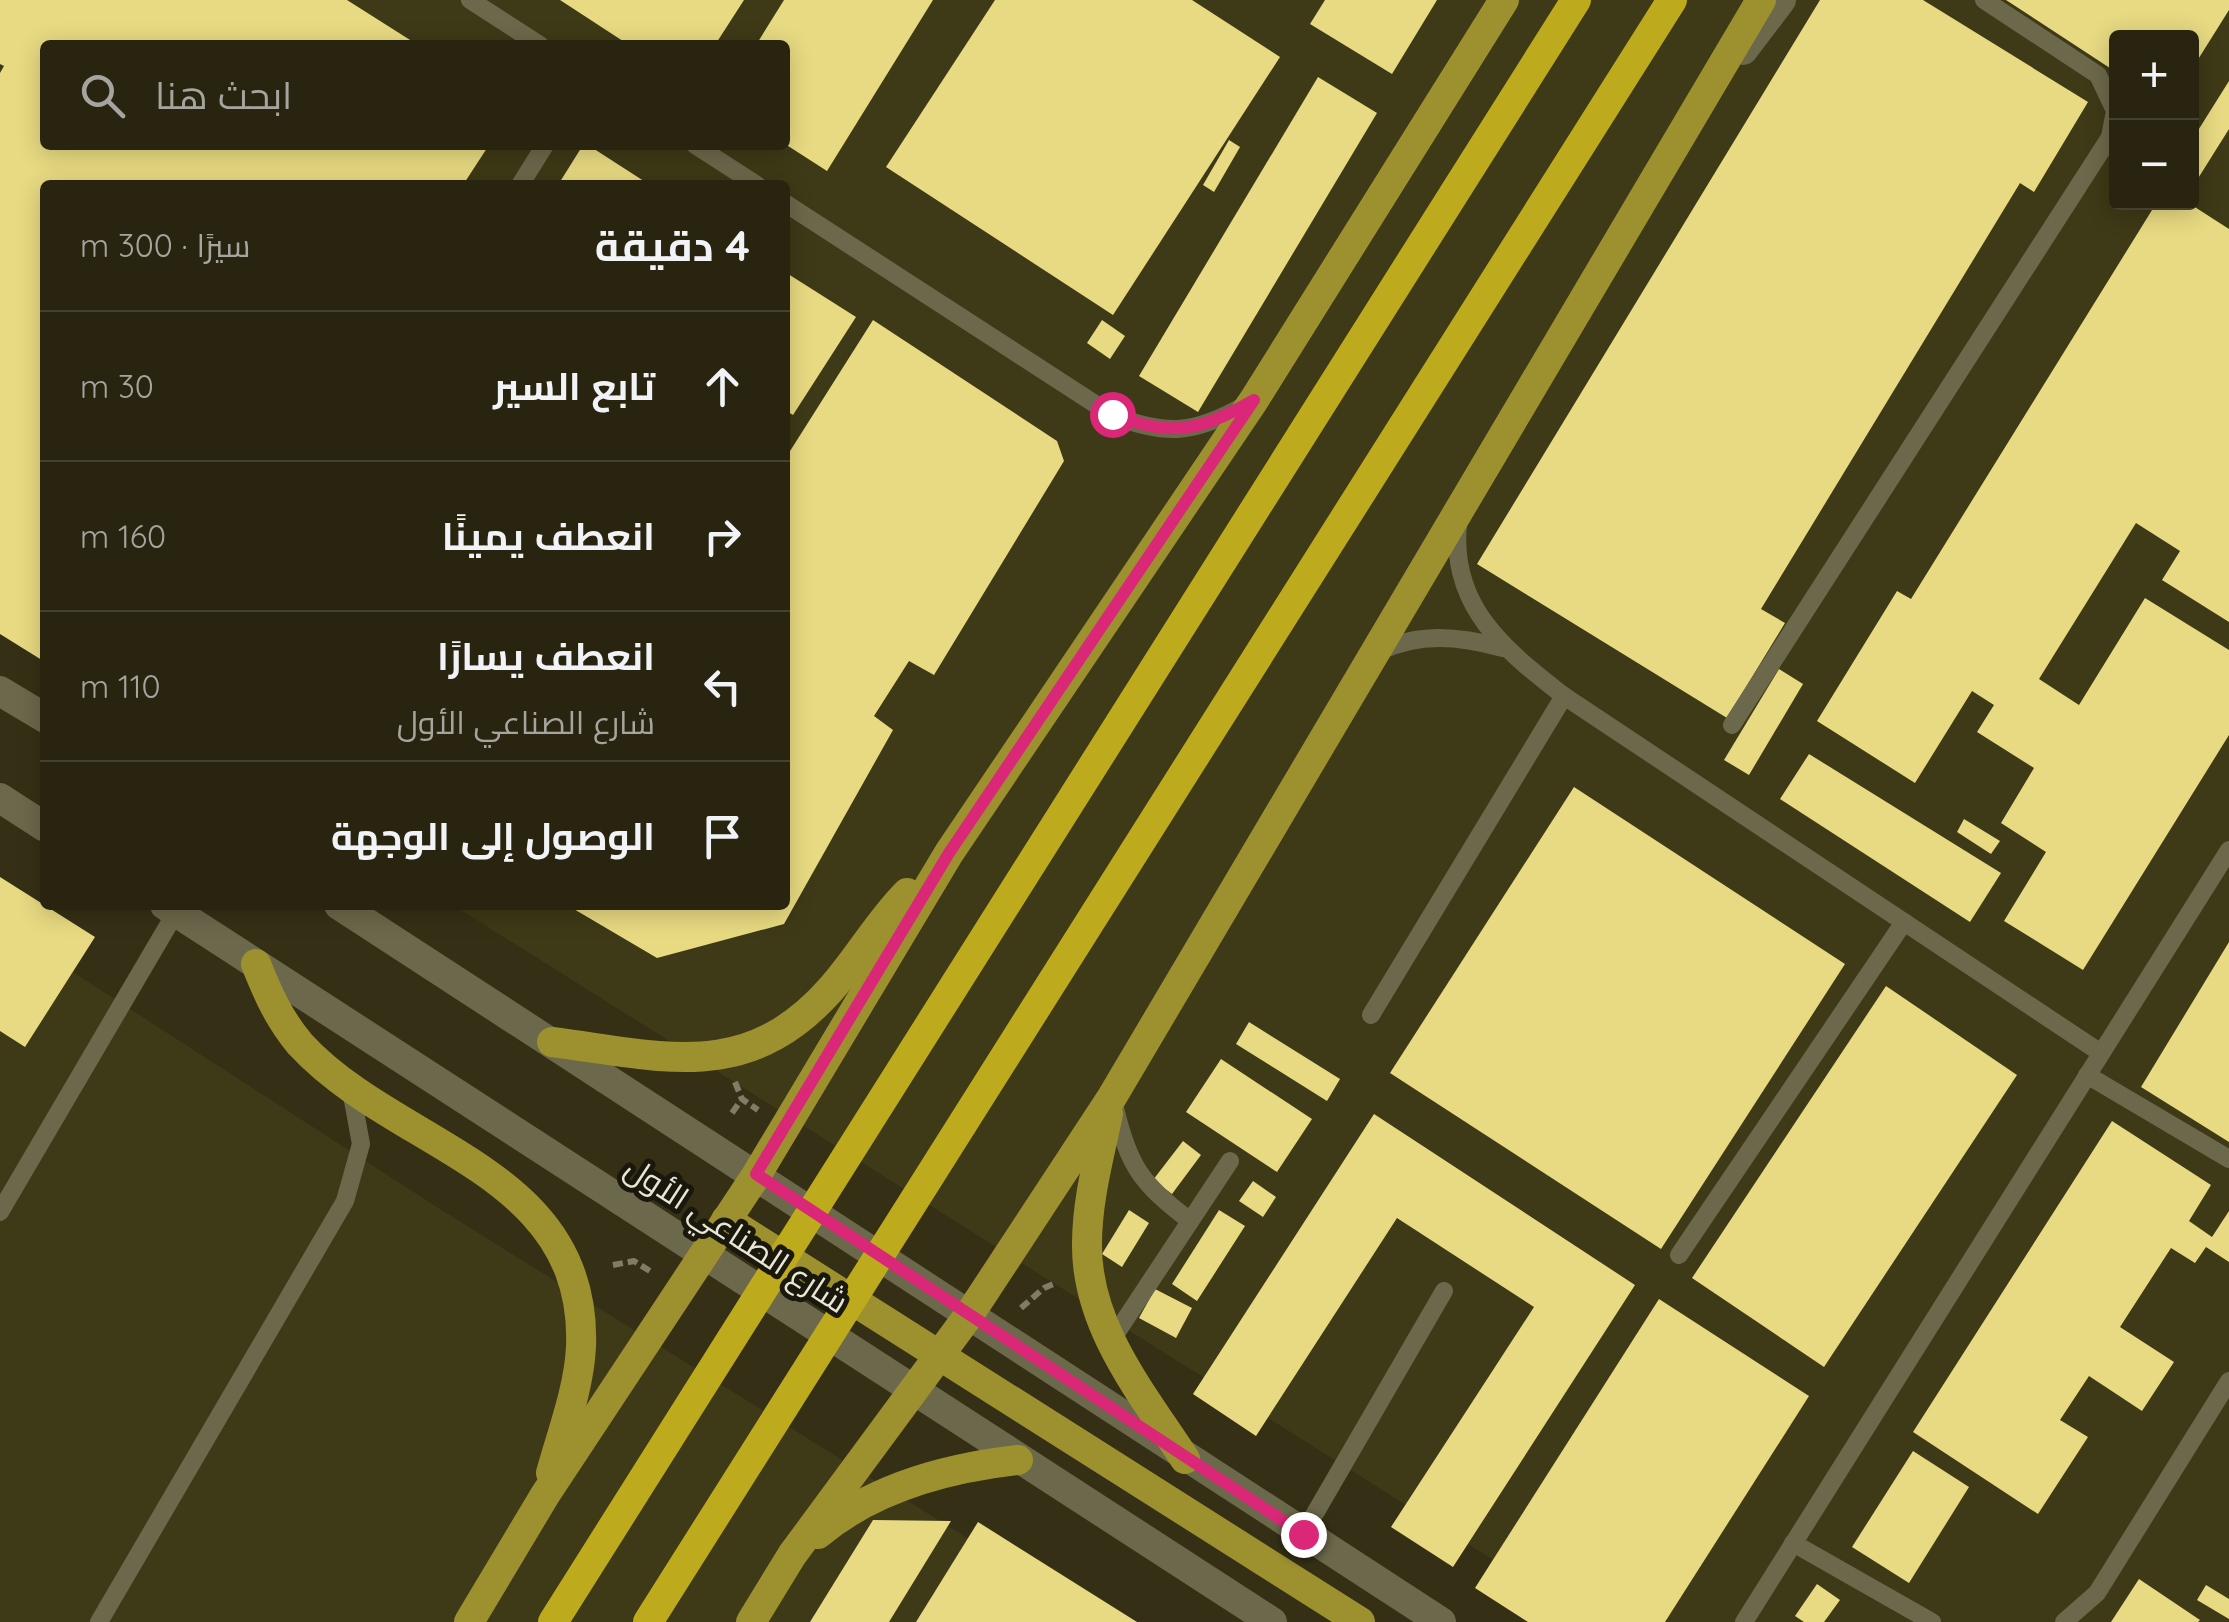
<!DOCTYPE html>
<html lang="ar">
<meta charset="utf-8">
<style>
body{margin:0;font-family:Quicksand,Cairo,sans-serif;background:#302c19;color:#f1f3f6;direction:rtl}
.controls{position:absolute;right:30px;top:30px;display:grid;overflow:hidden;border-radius:10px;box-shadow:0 5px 25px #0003}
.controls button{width:90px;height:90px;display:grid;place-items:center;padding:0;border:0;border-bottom:2px solid #444130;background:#282410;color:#f1f3f6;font:50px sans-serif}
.stop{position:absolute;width:30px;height:30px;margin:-22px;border:8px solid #db2777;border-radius:50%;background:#fff}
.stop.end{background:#db2777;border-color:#fff;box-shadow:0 2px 10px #0008}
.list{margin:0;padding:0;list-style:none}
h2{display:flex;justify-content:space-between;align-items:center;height:130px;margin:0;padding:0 40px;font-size:42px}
h2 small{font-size:32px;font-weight:400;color:#a5a49f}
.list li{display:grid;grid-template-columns:65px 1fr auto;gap:30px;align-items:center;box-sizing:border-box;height:150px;padding:0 40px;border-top:2px solid #444130}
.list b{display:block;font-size:38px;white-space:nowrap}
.list p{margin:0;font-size:32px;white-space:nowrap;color:#a5a49f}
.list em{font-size:32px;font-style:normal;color:#a5a49f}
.icon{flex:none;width:55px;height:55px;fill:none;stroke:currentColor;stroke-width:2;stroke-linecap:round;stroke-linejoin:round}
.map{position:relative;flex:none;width:2229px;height:1622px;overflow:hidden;direction:ltr}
.search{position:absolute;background:#282410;box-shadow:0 5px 25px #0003;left:40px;top:40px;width:750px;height:110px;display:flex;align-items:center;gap:25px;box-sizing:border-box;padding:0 35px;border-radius:10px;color:#a5a49f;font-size:38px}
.panel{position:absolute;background:#282410;box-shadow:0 5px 25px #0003;left:40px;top:180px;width:750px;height:730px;border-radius:10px;direction:rtl}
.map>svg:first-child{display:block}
.built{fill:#3e3916;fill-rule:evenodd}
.building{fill:#e8da82}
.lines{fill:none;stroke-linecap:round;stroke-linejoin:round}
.path{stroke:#807c66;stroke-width:6;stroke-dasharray:10 5;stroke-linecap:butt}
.lane{stroke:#6c684b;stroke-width:18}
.street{stroke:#6c684b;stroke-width:30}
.secondary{stroke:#6c684b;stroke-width:30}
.primary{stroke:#9d902f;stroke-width:30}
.highway{stroke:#beab1d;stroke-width:30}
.route{stroke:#db2777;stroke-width:12}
.labels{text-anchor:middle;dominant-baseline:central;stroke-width:10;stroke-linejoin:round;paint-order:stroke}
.street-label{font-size:32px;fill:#e9e6d6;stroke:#1a180c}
</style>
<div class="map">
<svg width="2229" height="1622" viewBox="0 0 2229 1622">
<rect width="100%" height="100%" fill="#353015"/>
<g class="built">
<path d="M 0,0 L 2229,0 L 2229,1622 L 1592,1622 L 453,905 L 785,905 L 785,185 L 45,185 L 0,620 ZM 2116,38 L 2192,38 L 2192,202 L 2116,202 ZM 45,45 L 785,45 L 785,145 L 45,145 Z"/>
<polygon points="0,925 440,1209 1102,1622 0,1622"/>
</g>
<g class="building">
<polygon points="0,0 347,0 418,45 45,45 45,145 489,145 463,185 45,185 45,662 0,634 0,73 4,66 0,64"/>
<polygon points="560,0 744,0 715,45 629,45"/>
<polygon points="784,0 933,0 827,171 785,144 785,45 756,45"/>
<polygon points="995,0 1192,0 1280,57 1113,315 886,167"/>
<polygon points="1325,0 1437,0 1392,74 1310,24"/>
<polygon points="1820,0 1923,0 2088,102 2034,192 2020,183 1761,609 1785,623 1727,718 1477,564"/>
<polygon points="2006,0 2229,0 2229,10 2192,69 2192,38 2116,38 2116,72"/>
<polygon points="1318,77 1377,113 1198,412 1139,376"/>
<polygon points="2229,81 2229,129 2192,188 2192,140"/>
<polygon points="1229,140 1240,147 1214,192 1203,185"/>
<polygon points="583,145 588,145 650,185 558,185"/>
<polygon points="2157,202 2187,202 2229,229 2229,622 2162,580 2180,551 2136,523 2039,679 2079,705 2145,598 2229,650 2229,735 2083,970 2004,921 2046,852 2001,823 2034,768 1977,732 1994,705 1972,691 1915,783 1817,721 1897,591 1911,599"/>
<polygon points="785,272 856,317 793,415 785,410"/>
<polygon points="873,320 1057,441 1064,461 934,675 909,661 874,716 893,730 784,924 657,958 567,905 785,905 785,459"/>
<polygon points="1102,320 1125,336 1110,359 1087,343"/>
<polygon points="1779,669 1803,684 1749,775 1724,760"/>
<polygon points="1809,754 2001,873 1970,922 1780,799"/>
<polygon points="1574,787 1845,964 1661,1249 1390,1073"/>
<polygon points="1964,819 2000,841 1991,854 1957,832"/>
<polygon points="0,877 95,937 25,1047 0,1031"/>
<polygon points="2229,942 2229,1142 2141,1087"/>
<polygon points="1886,986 2017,1075 1824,1367 1692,1278"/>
<polygon points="1249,1022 1340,1079 1327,1101 1236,1044"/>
<polygon points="1221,1059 1312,1119 1277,1172 1186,1112"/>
<polygon points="1374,1114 1635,1285 1453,1567 1391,1527 1534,1307 1397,1218 1256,1436 1193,1394"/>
<polygon points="2112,1121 2211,1185 2189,1221 2212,1237 2229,1211 2229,1262 2206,1247 2195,1263 2171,1248 2120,1327 2174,1362 2142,1411 2089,1376 2060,1420 2088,1437 2038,1514 1913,1432"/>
<polygon points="1183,1141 1201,1155 1172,1194 1153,1180"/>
<polygon points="1253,1181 1276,1197 1263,1217 1239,1201"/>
<polygon points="1129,1210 1149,1223 1122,1267 1102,1254"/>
<polygon points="1219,1210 1245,1226 1197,1301 1172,1284"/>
<polygon points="1155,1289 1192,1308 1176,1338 1139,1318"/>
<polygon points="1659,1299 1809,1396 1665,1622 1528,1622 1475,1588"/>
<polygon points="1913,1451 1969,1487 1909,1583 1852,1547"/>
<polygon points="873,1520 951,1521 889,1622 810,1622"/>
<polygon points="978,1522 1137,1622 916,1622"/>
<polygon points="2139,1579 2200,1620 2198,1622 2111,1622"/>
<polygon points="1817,1584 1840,1600 1824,1622 1804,1622 1795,1616"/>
<polygon points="2206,1585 2229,1599 2229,1619 2197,1600"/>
</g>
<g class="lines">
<g class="path">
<polyline points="735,1082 742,1099 758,1110"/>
<polyline points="732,1113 742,1099"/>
<polyline points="613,1265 634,1261 653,1273"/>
<polyline points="1021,1308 1044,1288 1056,1283"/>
</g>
<g class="lane">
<polyline points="470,0 540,45"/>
<polyline points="695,145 757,185"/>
<polyline points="520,185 545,145"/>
<path d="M 785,203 L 1112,415 C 1166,436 1195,434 1245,405"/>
<path d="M 1458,525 C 1450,607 1505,650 1564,696 L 2101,1053"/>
<path d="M 1377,652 C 1420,632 1459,636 1503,648"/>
<polyline points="1732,725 2110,137 2115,111 2098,75 1984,0"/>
<polyline points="1371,1015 1564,696"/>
<polyline points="2087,1075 2229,1159"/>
<path d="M 1115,1108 C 1129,1167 1141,1183 1189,1220"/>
<polyline points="0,1212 176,912"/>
<polyline points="1679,1255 1904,922"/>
<polyline points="1111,1341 1230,1161"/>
<polyline points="1303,1534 1444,1291"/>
<polyline points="1793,1543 1932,1622"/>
<polyline points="99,1622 345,1201 361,1144 351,1090"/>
<polyline points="1744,1622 2229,850"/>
<polyline points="2064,1622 2097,1593 2229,1381"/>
</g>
<polyline class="street" points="1743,50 1781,0"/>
<g class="secondary">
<polyline points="0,691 45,718"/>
<polyline points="0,798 45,827"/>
<polyline points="165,905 1272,1622"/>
<polyline points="339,905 1441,1622"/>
</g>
<g class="primary">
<path d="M 256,964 C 268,994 279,1019 300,1044 C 396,1149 588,1169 581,1347 C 579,1389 562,1433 551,1473"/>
<path d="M 552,1042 C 663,1056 746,1084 830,990 C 858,959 878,922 907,893"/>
<path d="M 1108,1114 C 1099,1157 1087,1200 1087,1244 C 1086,1326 1142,1393 1185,1459"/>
<polyline points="726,1220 1360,1622"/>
<path d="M 818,1534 C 874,1487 947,1468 1018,1460"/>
<polyline points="469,1622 545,1495 757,1174 949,853 1254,400 1504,0"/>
<polyline points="751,1622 792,1555 969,1315 1112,1097 1761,0"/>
</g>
<g class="highway">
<polyline points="553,1622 1576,0"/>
<polyline points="648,1622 1672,0"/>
</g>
</g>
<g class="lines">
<path class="route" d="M 1112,414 C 1172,438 1200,431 1254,400 L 949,853 L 756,1174 L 1303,1534"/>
</g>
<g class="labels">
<g class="street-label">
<text transform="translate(737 1234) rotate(33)">شارع الصناعي الأول</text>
</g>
</g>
</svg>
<div class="controls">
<button>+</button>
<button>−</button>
</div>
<div class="stop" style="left:1112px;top:414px"></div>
<div class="stop end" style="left:1303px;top:1534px"></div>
<div class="search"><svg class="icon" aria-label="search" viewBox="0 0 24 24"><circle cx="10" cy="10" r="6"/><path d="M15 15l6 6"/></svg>ابحث هنا</div>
<section class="panel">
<h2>4 دقيقة<small>سيرًا · 300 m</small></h2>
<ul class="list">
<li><svg class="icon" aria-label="ahead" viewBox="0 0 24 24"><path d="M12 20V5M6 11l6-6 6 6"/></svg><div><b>تابع السير</b></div><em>30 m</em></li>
<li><svg class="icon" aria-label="right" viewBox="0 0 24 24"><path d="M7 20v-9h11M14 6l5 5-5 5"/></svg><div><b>انعطف يمينًا</b></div><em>160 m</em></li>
<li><svg class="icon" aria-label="left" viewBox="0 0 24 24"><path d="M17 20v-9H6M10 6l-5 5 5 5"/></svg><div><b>انعطف يسارًا</b><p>شارع الصناعي الأول</p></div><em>110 m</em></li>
<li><svg class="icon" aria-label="arrive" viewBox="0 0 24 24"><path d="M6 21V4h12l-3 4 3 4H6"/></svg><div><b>الوصول إلى الوجهة</b></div></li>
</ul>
</section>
</div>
